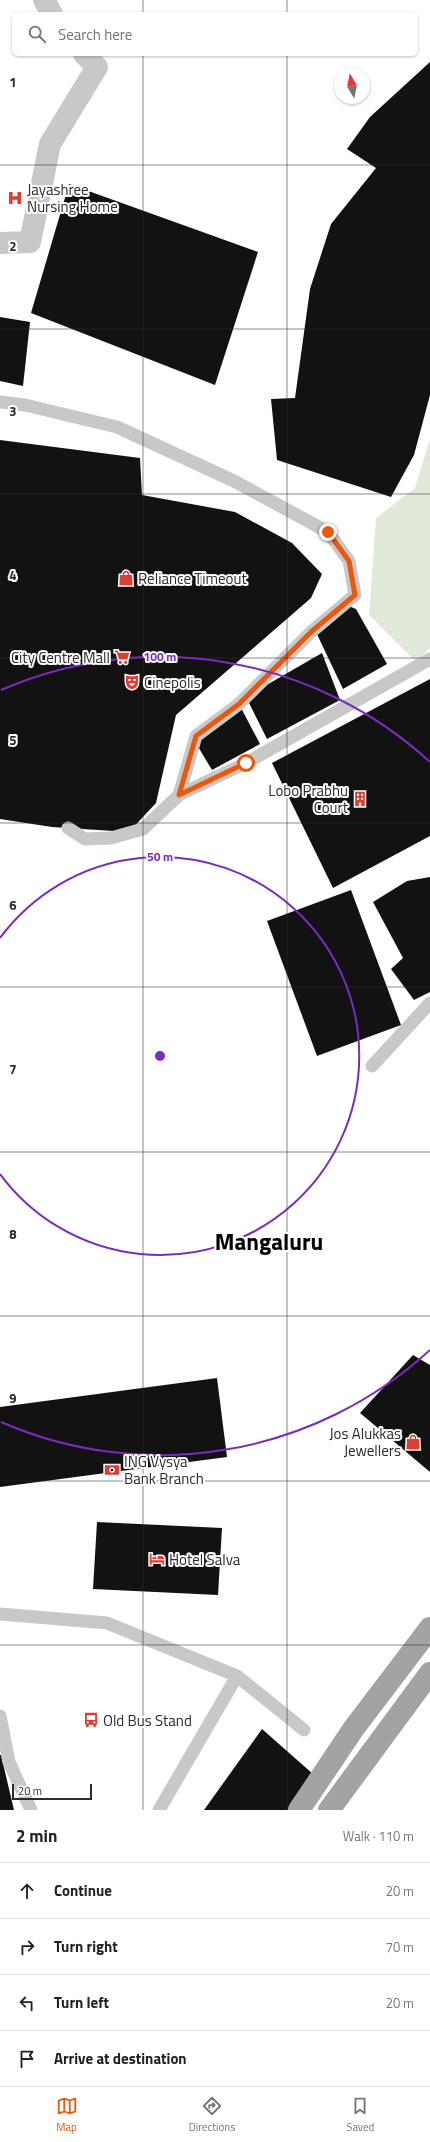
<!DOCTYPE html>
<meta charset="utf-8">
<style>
body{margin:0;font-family:"Titillium Web",sans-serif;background:#f6f6f6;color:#202124}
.compass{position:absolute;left:334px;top:68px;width:36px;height:36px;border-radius:50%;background:#fff;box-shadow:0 1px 3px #0004;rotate:350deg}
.scale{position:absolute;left:12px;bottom:10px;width:80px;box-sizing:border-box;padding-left:4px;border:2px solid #2b2b2b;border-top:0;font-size:11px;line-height:14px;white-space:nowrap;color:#2b2b2b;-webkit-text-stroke:3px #fff;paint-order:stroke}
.stop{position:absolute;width:12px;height:12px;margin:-9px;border:3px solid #ea580c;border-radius:50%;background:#fff}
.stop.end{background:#ea580c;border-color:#fff;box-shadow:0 1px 4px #0008}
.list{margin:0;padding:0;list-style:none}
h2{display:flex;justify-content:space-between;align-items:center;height:52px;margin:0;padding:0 16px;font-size:17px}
h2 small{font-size:13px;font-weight:400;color:#757577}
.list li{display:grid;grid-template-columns:26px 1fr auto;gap:12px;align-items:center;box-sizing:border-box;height:56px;padding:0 16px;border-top:1px solid #e0e0e0}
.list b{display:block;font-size:15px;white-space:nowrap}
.list em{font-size:13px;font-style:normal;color:#757577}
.icon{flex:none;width:22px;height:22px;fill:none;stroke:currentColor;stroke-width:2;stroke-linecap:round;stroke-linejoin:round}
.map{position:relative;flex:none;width:430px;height:1810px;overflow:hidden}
.search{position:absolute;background:#fff;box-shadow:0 1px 3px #0004;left:12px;right:12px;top:12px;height:44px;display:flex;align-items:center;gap:10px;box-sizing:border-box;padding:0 14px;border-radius:6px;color:#757577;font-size:15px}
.sheet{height:276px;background:#fff}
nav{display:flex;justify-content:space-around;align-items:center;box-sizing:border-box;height:56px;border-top:1px solid #e0e0e0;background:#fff;font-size:11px;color:#757577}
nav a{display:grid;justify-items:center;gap:2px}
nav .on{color:#ea580c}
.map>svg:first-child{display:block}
.green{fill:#e0e9d9}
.building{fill:#121212}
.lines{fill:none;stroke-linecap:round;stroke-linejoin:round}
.service{stroke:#c8c8c8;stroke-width:13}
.minor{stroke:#c8c8c8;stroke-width:22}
.primary{stroke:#a3a3a3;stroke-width:22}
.route{stroke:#ea580c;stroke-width:5}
.grid{fill:none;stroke:#2b2b2b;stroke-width:1;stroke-opacity:0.55}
.ring{fill:none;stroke:#7b2cbf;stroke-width:2}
.labels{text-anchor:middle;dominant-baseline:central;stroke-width:4;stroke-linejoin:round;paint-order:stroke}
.poi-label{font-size:15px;fill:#2b2b2b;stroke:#fff;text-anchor:start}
.town-label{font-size:23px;font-weight:bold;fill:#000;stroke:#fff}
.grid-label{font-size:13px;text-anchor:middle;font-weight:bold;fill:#2b2b2b;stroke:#fff;stroke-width:4;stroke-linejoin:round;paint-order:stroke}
.centre{fill:#7b2cbf;stroke:#fff;stroke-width:2}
.ring-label{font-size:12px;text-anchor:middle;font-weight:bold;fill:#7b2cbf;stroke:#fff;stroke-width:4;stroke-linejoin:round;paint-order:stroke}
</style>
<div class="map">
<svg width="430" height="1810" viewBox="0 0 430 1810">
<rect width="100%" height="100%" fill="#fff"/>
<polygon class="green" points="430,439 430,648 416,662 369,615 376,518 415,488"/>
<g class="building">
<polygon points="430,62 430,395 414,455 391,497 277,460 271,399 295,398 310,289 331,224 376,168 347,149 370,117"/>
<polygon points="69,184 258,252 215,385 31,313"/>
<polygon points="0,317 30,322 23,386 0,381"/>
<polygon points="0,440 140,458 142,495 235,512 292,543 322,574 311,598 176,715 156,803 129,832 52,827 0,819"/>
<polygon points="341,603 356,609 387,664 343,689 315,630"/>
<polygon points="322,653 340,700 267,739 246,697"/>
<polygon points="430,679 430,836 333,888 272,763"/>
<polygon points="239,704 260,744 212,770 194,740"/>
<polygon points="430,877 430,992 414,1000 391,969 403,958 373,902 407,881"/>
<polygon points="351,890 401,1025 317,1056 267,921"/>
<polygon points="413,1355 430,1365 430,1472 360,1413"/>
<polygon points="217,1378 227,1457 0,1487 0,1407"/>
<polygon points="97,1522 222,1528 218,1595 93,1589"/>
<polygon points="262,1729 313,1774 288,1810 204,1810"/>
<polygon points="0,1755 1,1755 14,1810 0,1810"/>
</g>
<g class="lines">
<g class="service">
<polyline points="0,402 25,405 117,427 234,481 328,532 349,561 355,595 311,632 239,704 196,736 179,795 143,829 111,838 85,839 68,828"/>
<polyline points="179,795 246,763 430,659"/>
<polyline points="372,1066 430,1003"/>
<polyline points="0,1614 107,1623 237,1676 159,1810"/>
<polyline points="237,1676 304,1730"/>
<polyline points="0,1716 9,1762 31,1810"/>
</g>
<g class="minor">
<polyline points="44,0 52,14"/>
<polyline points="0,243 30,242 50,144 97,67 84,54"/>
</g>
<g class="primary">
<polyline points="299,1810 354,1728 430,1628"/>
<polyline points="329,1810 430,1673"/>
</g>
</g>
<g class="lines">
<polyline class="route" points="246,763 179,795 196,736 239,704 311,632 355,595 349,561 328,532"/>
</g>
<path class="grid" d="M 143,0 L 143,14M 287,0 L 287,14M 143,54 L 143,1810M 287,54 L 287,1810M 0,165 L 430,165M 0,329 L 430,329M 0,494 L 430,494M 0,658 L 430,658M 0,823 L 430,823M 0,987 L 430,987M 0,1152 L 430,1152M 0,1316 L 430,1316M 0,1481 L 430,1481M 0,1645 L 430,1645"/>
<g class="ring">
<path d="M0 938A199 199 0 1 1 0 1174"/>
<path d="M430 1350A399 399 0 0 1 1 1422M1 690A399 399 0 0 1 430 762"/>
</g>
<defs>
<g id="hospital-bare" transform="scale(1.2)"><path d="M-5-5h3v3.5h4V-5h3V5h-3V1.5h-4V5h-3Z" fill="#db3e35" stroke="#fff" stroke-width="2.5" paint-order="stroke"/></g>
<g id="shop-bare" transform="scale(1.2)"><path d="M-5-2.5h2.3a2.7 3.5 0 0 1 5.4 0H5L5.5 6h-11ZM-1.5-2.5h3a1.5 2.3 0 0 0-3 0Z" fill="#db3e35" stroke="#fff" stroke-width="2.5" paint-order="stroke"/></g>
<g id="supermarket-bare" transform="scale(1.2)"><path d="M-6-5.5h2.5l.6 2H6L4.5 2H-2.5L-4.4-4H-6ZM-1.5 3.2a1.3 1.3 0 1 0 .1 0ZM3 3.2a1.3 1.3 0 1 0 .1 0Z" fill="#db3e35" stroke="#fff" stroke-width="2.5" paint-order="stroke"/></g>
<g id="theatre-bare" transform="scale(1.2)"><path d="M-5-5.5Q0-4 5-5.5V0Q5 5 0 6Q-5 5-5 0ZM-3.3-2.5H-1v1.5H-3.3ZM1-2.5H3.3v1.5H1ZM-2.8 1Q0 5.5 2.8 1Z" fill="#db3e35" stroke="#fff" stroke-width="2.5" paint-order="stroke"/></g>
<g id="building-bare" transform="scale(1.2)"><path d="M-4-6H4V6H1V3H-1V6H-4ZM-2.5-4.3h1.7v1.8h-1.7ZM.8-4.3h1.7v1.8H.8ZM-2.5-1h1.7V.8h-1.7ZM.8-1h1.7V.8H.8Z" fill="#db3e35" stroke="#fff" stroke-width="2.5" paint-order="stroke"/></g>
<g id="bank-bare" transform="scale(1.2)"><path d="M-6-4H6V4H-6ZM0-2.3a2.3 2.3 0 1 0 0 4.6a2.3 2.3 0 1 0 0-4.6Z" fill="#db3e35" stroke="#fff" stroke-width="2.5" paint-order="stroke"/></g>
<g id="hotel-bare" transform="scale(1.2)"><path d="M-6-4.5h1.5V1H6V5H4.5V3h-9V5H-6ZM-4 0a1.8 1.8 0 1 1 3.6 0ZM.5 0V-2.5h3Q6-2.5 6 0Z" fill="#db3e35" stroke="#fff" stroke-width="2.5" paint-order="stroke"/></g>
<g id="bus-bare" transform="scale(1.2)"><path d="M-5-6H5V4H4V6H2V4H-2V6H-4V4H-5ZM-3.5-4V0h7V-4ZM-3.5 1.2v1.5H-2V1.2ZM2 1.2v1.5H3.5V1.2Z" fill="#db3e35" stroke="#fff" stroke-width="2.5" paint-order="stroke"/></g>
</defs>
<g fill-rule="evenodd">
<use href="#hospital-bare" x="15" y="198"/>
<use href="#shop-bare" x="126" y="578"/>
<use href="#supermarket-bare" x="122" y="657"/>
<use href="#theatre-bare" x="132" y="682"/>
<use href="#building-bare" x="360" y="799"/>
<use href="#shop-bare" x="413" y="1442"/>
<use href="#bank-bare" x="112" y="1470"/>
<use href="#hotel-bare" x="157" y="1559"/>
<use href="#bus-bare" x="91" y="1720"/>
</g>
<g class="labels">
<g class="poi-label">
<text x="27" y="189">Jayashree<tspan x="27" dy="17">Nursing Home</tspan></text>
<text x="138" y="578">Reliance Timeout</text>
<text x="110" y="657" text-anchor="end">City Centre Mall</text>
<text x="144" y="682">Cinepolis</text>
<text x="348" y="790" text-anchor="end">Lobo Prabhu<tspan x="348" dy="17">Court</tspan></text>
<text x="401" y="1433" text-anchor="end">Jos Alukkas<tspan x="401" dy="17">Jewellers</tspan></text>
<text x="124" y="1461">ING Vysya<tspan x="124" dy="17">Bank Branch</tspan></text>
<text x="169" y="1559">Hotel Salva</text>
<text x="103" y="1720">Old Bus Stand</text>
</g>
<g class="town-label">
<text x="269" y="1241">Mangaluru</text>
</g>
</g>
<g class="grid-label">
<text x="13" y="87">1</text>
<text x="13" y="251">2</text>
<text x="13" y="416">3</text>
<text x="13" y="580">4</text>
<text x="13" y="745">5</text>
<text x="13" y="910">6</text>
<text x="13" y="1074">7</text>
<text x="13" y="1239">8</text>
<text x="13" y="1403">9</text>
</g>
<circle cx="160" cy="1056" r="6" class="centre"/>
<g class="ring-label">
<text x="160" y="661">100 m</text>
<text x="160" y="861">50 m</text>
</g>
</svg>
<svg class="compass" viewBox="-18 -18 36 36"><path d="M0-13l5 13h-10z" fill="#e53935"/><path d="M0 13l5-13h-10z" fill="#757577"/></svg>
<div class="scale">20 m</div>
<div class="stop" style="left:246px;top:763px"></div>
<div class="stop end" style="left:328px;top:532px"></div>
<div class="search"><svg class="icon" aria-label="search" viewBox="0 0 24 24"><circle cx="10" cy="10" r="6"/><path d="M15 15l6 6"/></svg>Search here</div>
</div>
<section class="sheet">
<h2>2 min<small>Walk · 110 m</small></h2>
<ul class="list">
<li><svg class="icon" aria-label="ahead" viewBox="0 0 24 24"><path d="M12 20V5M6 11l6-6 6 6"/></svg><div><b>Continue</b></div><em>20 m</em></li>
<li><svg class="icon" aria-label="right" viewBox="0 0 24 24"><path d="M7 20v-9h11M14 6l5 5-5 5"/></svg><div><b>Turn right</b></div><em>70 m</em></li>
<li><svg class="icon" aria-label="left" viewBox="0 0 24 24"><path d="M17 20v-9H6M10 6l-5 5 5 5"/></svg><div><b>Turn left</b></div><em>20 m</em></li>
<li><svg class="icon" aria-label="arrive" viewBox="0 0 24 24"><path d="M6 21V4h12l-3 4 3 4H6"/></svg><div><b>Arrive at destination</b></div></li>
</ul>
</section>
<nav>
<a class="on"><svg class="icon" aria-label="map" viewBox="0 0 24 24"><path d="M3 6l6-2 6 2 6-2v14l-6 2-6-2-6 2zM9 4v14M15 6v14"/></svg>Map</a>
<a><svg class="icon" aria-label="directions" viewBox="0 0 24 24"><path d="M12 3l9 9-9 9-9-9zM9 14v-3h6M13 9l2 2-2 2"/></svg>Directions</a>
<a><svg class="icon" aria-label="saved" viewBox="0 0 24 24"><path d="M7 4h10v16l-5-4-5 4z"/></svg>Saved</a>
</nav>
